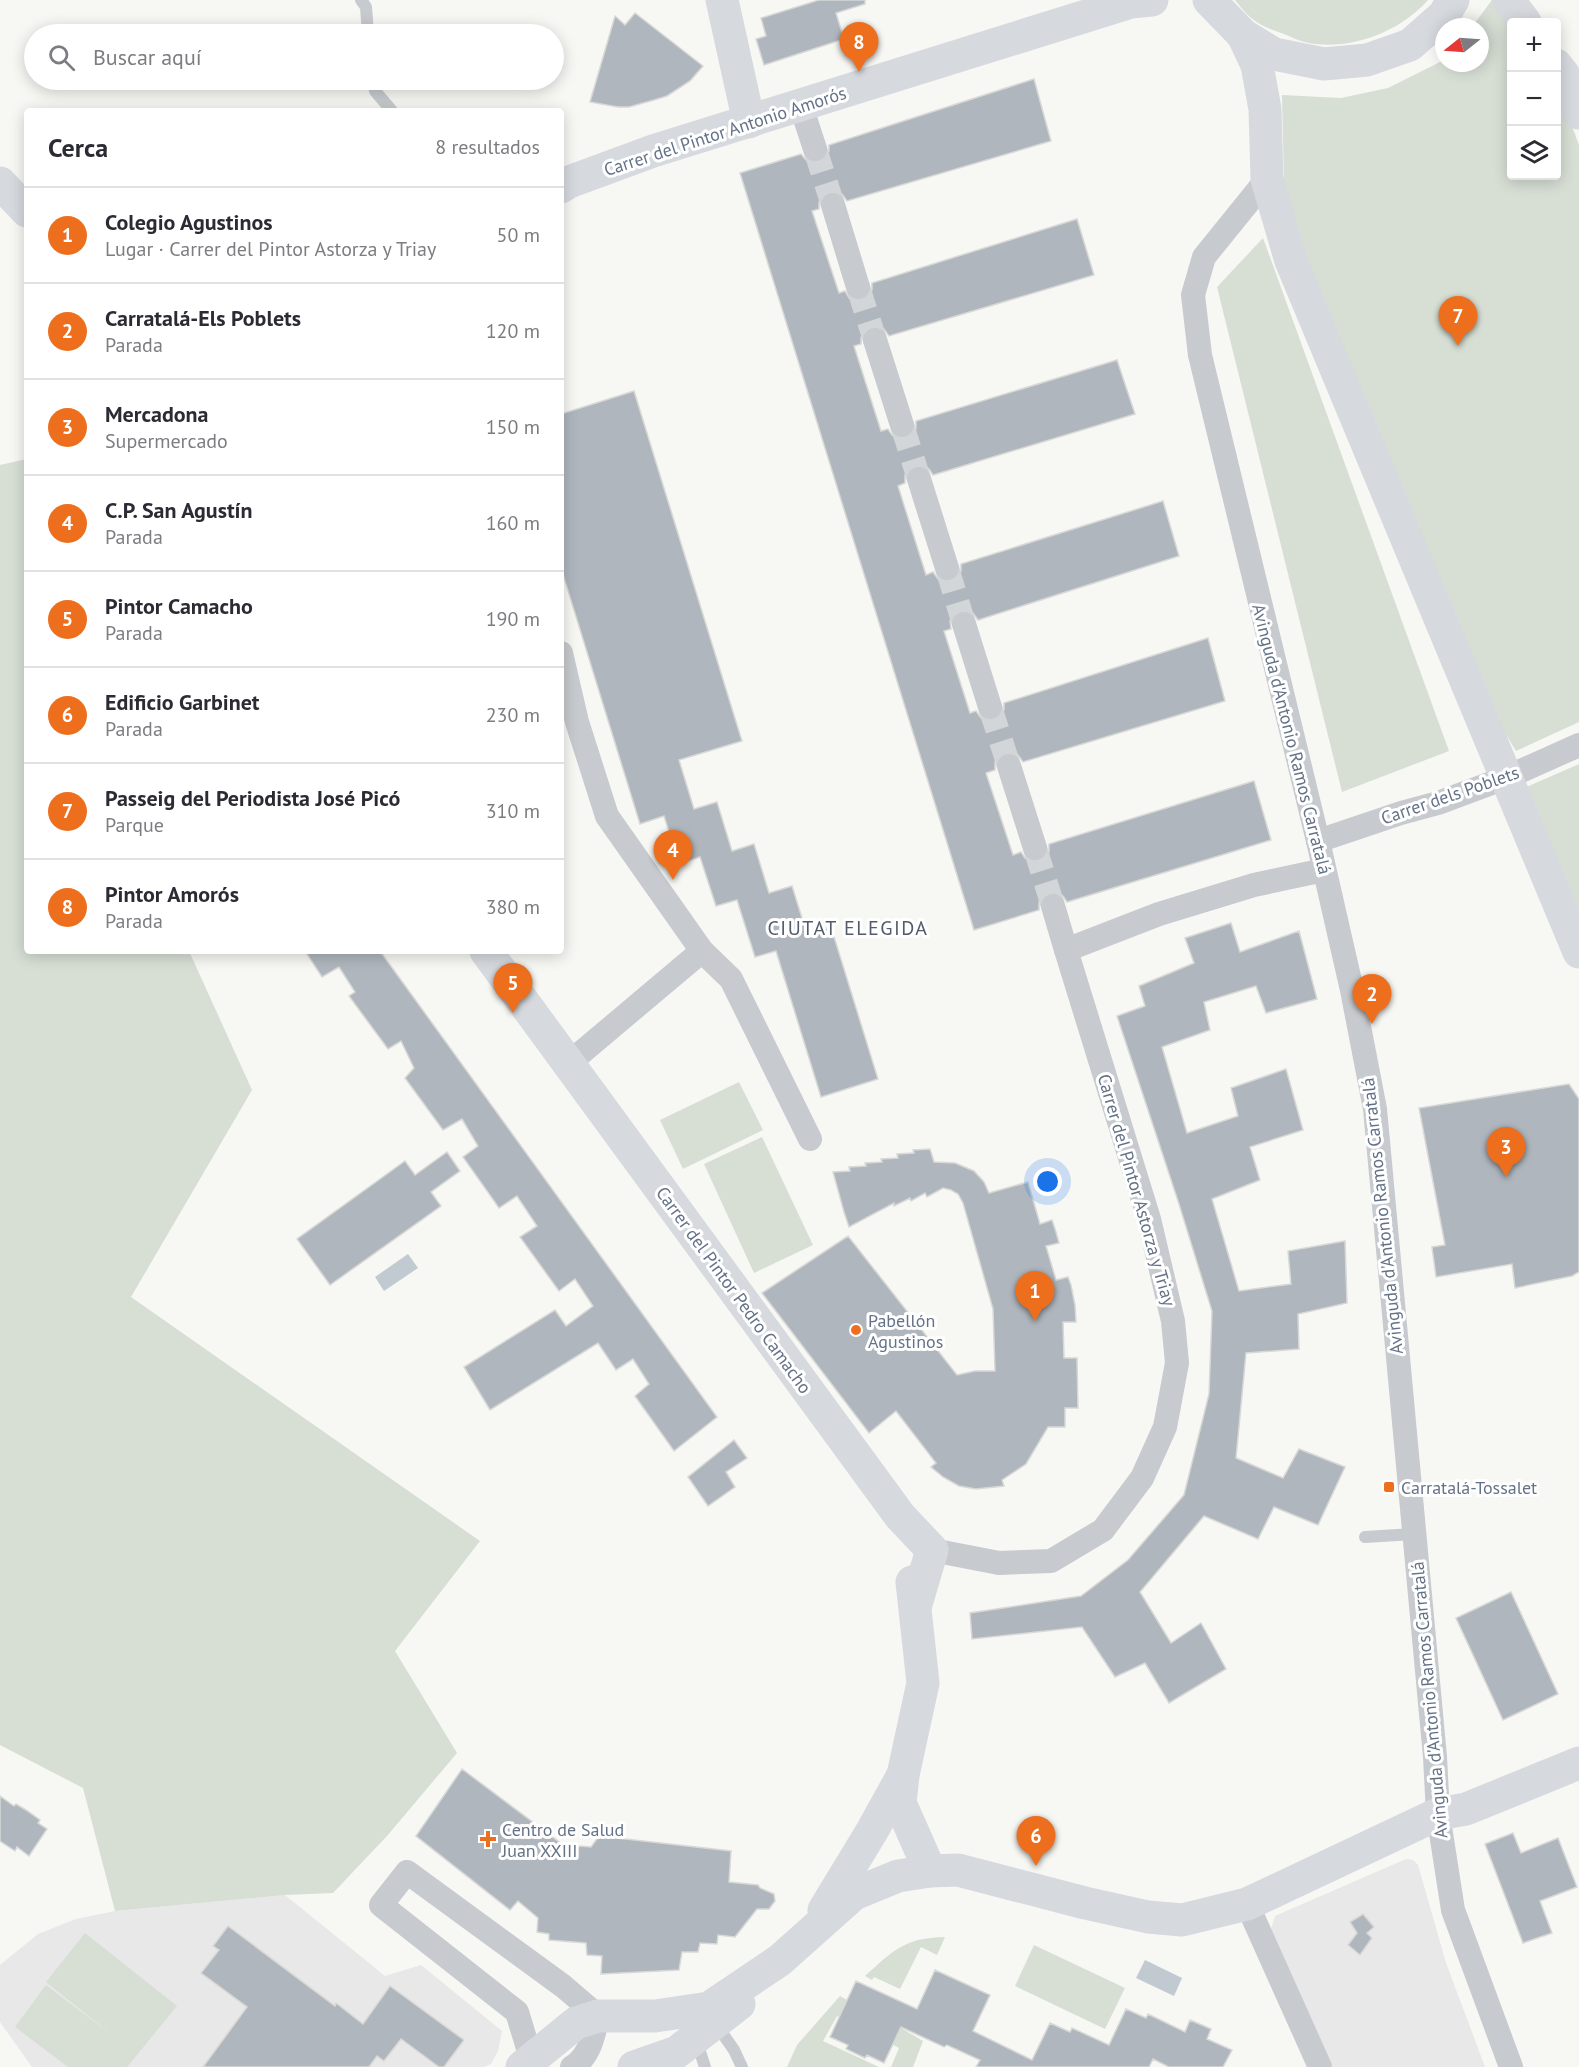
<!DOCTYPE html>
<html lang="es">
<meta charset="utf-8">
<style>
body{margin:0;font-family:"PT Sans",sans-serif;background:#f2f2f3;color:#2b2b33}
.controls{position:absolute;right:18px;top:18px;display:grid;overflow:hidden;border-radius:6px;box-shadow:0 3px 15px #0003}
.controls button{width:54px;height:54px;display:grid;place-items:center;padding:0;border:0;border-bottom:2px solid #e1e1e2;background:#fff;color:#2b2b33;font:30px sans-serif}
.compass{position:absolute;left:1435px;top:18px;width:54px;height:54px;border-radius:50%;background:#fff;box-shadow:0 3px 15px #0003;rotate:253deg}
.you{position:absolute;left:1048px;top:1182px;width:21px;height:21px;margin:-15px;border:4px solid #fff;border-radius:50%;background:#1a73e8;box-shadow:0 0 0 9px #1a73e833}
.badge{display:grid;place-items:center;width:39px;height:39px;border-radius:50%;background:#ed6f1e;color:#fff;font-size:20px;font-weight:700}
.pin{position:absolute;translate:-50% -50px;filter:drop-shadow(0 2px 3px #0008)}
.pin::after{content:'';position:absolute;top:32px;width:21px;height:18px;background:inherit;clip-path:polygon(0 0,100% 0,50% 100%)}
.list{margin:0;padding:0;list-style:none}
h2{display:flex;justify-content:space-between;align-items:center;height:78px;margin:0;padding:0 24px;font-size:26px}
h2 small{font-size:20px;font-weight:400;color:#7c7c81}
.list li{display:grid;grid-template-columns:39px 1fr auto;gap:18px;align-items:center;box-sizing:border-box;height:96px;padding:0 24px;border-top:2px solid #e1e1e2}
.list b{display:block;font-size:22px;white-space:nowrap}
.list p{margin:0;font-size:20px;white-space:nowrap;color:#7c7c81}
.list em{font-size:20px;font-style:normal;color:#7c7c81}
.icon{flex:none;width:33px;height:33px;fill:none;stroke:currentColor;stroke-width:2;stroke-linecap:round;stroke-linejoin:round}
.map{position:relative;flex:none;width:1579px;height:2067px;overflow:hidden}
.search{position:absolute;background:#fff;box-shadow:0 3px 15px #0003;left:24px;top:24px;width:540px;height:66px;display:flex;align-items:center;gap:15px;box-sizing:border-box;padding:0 21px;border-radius:33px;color:#7c7c81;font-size:22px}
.panel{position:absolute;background:#fff;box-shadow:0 3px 15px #0003;left:24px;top:108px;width:540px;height:846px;border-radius:6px}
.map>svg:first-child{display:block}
.built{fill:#e7e8e7}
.green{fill:#d7dfd5}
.water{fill:#c1cad0}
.building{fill:#afb6bd;stroke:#d8d9d6;stroke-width:1.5}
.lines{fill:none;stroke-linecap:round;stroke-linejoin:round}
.street-tunnel{stroke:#d2d6d9;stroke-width:24;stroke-dasharray:24 12;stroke-linecap:butt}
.lane{stroke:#c7cace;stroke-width:12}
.street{stroke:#c7cace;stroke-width:24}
.secondary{stroke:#d6dadf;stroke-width:33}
.poi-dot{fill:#ed6f1e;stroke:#fff;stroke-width:2}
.labels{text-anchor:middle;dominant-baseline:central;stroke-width:6;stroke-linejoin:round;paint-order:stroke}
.street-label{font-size:18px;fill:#647287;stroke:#fff}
.poi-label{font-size:18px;fill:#647287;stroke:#fff;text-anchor:start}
.neighbourhood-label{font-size:20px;letter-spacing:1.5px;fill:#535c6b;stroke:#fff}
</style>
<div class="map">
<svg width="1579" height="2067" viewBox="0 0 1579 2067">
<rect width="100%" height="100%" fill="#f7f7f4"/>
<g class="built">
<polygon points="1406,1859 1413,1860 1418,1865 1446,1963 1485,2067 1332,2067 1271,1929 1275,1916"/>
<polygon points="285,1895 385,1976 421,1965 502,2031 498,2051 491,2064 484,2067 32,2067 0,2022 0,1965 38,1934 76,1919 115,1911"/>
</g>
<g class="green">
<path d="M 1235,0 L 1428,0 C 1402,30 1355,49 1315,44 C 1304,43 1293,38 1284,34 C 1272,30 1260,26 1250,17 C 1245,13 1240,6 1235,0 Z"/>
<polygon points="1492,0 1511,26 1512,176 1556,176 1557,86 1579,145 1579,722 1516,751 1487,703 1306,270 1284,184 1282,95 1341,98 1388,88 1440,62 1444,58 1444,63 1480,63 1480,27 1472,27"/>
<polygon points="1263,238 1449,751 1342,792 1217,287"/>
<polygon points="27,459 27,951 189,951 252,1090 131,1297 480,1541 395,1651 457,1753 387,1836 333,1893 285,1895 115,1911 83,1788 0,1745 0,465"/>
<polygon points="1579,764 1579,920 1524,788"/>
<polygon points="739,1082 763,1130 683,1169 660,1120"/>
<polygon points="762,1137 813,1245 754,1273 704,1164"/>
<polygon points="85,1933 177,2006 127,2067 68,2067 15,2027 46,1985 112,2035 46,1982"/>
<path d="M 945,1937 L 937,1955 L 921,1947 L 900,1989 L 874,1977 L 872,1980 L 865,1976 C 894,1950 904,1938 945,1937 Z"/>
<polygon points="1034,1945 1125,1988 1105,2029 1015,1986"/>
<polygon points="840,1996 858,2006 851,2022 837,2016 823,2041 879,2067 787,2067 797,2045"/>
<polygon points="896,2025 923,2041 913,2067 891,2067 899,2048 888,2042"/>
</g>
<g class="water">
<polygon points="408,1254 418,1268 384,1291 375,1277"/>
<polygon points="1145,1960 1182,1978 1174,1996 1136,1978"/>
</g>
<g class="building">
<polygon points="819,0 865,0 865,4 836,13 844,39 764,65 756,39 766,36 761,18"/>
<polygon points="635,13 703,66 690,81 667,96 654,100 629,107 618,107 590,102 615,16 625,25"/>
<polygon points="1034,79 1051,141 847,201 842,194 836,191 829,191 822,196 819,202 819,209 812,211 839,293 845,291 849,298 855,301 863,300 869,296 872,290 872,283 1077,219 1094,275 889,336 884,329 877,326 871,326 864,331 861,338 861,344 854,346 881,431 888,429 892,435 898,439 906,439 912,435 916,429 916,421 1117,360 1135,414 933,475 929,469 923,465 915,465 909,469 905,475 905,483 898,486 926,575 933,572 938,579 943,582 951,582 958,577 961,571 961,564 1163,501 1179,556 978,620 973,613 967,610 959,611 953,615 950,621 951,629 944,631 970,713 976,711 981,718 986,721 994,721 1001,716 1004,710 1004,703 1208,638 1225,701 1023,762 1018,755 1013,752 1005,752 998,757 995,762 995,770 986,773 1013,855 1021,852 1025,858 1031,862 1039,862 1045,858 1049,852 1049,844 1254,781 1271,840 1067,902 1063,896 1057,892 1048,893 1042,897 1039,902 1039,910 974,930 740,173 801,154 806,160 811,163 819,163 826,158 829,151 829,145"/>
<polygon points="634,391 742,741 679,760 694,809 717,802 732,851 754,844 769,893 792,886 807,934 831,927 878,1079 821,1097 776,951 755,957 737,900 716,906 700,857 679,864 664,816 640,824 561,568 561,414"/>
<polygon points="1231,923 1240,952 1299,931 1317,999 1266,1013 1256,986 1204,1002 1210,1030 1162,1047 1187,1133 1238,1116 1231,1088 1286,1069 1303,1130 1250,1147 1260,1180 1212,1199 1239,1291 1291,1284 1288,1251 1345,1241 1347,1303 1298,1314 1299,1349 1246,1353 1236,1458 1283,1478 1299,1449 1345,1467 1318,1525 1274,1507 1258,1539 1204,1516 1140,1592 1171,1643 1201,1623 1226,1669 1169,1703 1145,1663 1115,1677 1082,1627 972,1639 970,1613 1081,1596 1128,1560 1184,1495 1209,1394 1212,1311 1179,1204 1117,1016 1145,1006 1139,986 1194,963 1185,938"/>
<polygon points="305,951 380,951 717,1417 674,1451 635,1396 649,1384 633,1359 616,1370 598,1343 490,1410 464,1367 555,1310 566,1326 593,1306 575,1279 559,1291 520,1237 537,1226 517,1196 499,1208 463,1157 478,1146 462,1119 443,1130 405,1078 414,1068 401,1041 388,1049 349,996 355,992 339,967 322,977"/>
<polygon points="1569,1084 1579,1099 1579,1272 1572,1276 1515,1288 1512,1264 1436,1277 1432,1247 1445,1245 1419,1108"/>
<polygon points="930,1149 934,1162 955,1163 974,1171 984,1182 989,1193 1028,1182 1040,1224 1052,1220 1056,1232 1059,1243 1046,1246 1056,1280 1068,1277 1071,1285 1075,1305 1076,1322 1063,1322 1064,1358 1077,1358 1078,1408 1065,1408 1065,1427 1048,1427 1026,1464 1002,1480 1004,1486 976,1489 959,1486 943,1477 931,1467 936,1463 896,1411 869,1433 762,1293 848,1236 957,1375 975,1371 995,1371 993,1309 963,1203 958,1194 951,1190 943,1188 927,1197 925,1193 911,1201 910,1198 894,1206 894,1203 849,1227 844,1212 833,1172 850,1171 849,1167 866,1166 865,1163 882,1162 881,1159 898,1158 897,1154 914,1153 913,1150"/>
<polygon points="447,1152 460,1171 431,1192 441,1206 330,1285 297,1239 405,1161 415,1175"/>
<polygon points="734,1440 747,1458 726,1472 735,1487 708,1506 688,1477"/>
<polygon points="1511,1592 1558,1694 1503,1720 1456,1618"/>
<polygon points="462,1769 574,1853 579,1846 591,1847 599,1836 731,1851 729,1882 758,1885 760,1888 774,1894 775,1901 769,1909 757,1909 735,1937 718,1935 717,1944 700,1943 698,1952 682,1952 679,1970 601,1974 602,1956 587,1955 586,1943 549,1940 549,1934 537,1932 538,1918 518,1901 510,1910 416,1836"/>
<polygon points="0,1796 14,1806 16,1804 26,1810 40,1820 38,1823 47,1829 29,1856 17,1847 15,1851 0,1841"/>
<polygon points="1513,1833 1521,1853 1558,1838 1577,1887 1540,1901 1552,1933 1523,1943 1485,1844"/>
<polygon points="1363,1914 1374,1927 1367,1933 1372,1938 1360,1955 1348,1945 1357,1933 1350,1922"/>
<polygon points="228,1926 335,2006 336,2003 363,2024 390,1986 464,2040 444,2067 439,2067 401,2039 384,2061 377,2056 369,2067 203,2067 247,2007 201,1973 219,1950 213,1946"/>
<polygon points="935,1970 990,1995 973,2031 1032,2060 1050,2023 1070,2032 1072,2028 1109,2045 1126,2009 1146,2018 1148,2014 1185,2032 1190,2020 1211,2029 1207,2039 1232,2050 1223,2067 1169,2067 1153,2059 1149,2067 976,2067 980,2060 947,2045 944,2047 901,2027 884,2063 867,2055 865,2058 846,2049 848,2045 830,2037 856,1981 917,2009"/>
</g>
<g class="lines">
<g class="street-tunnel">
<polyline points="815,149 833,205"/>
<polyline points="858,287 875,340"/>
<polyline points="902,425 919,479"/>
<polyline points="947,568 964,624"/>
<polyline points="990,707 1009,766"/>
<polyline points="1035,848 1053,906"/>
</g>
<g class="lane">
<polyline points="361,0 366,7 368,34"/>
<polyline points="373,80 375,91 392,111"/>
<polyline points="1365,1537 1414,1534"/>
<polyline points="716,2024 734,2050 742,2067"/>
<polyline points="696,2039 705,2067"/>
</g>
<g class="street">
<polyline points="801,106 815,149"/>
<polyline points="1267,179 1204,257 1193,295 1200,355 1318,841 1352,990 1375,1109 1435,1757 1438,1814 1453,1910 1511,2067"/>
<polyline points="833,205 858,287"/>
<polyline points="875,340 902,425"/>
<polyline points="919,479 947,568"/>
<polyline points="964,624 990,707"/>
<polyline points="561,653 577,722 607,816 702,951 731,979 810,1139"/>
<polyline points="1009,766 1035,848"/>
<polyline points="1318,841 1401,813 1438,803 1505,778 1579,745"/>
<polyline points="1053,906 1066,950"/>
<polyline points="569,1063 702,951"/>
<polyline points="932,1550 999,1563 1051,1561 1103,1530 1142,1478 1165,1427 1177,1363 1173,1321 1149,1219 1066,950 1159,914 1254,885 1324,870"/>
<polyline points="1247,1904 1320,2067"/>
<path d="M 531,2058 L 517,2012 L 381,1905 L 407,1872 L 563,1986 L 598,2016 C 594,2035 589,2058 572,2067"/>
</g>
<g class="secondary">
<polyline points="722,0 749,122"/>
<polyline points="1209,0 1243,35 1274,54 1324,64 1367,60 1410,45 1444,15 1453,0"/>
<polyline points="1508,0 1525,22"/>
<polyline points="1243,35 1257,65 1265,109 1267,179 1291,261 1579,952"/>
<polyline points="1556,65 1564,75 1579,113"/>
<polyline points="0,183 27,211"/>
<polyline points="561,187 569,182 653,151 1131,2 1152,0"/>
<polyline points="486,951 900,1516 932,1550 916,1604"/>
<polyline points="912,1582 923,1683 903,1775 900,1803 930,1871"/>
<polyline points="824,1910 872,1831 903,1775"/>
<polyline points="522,2067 576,2023 598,2016 655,2016 709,2008 780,1960 854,1894 898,1876 930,1871 958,1870 1085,1903 1148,1917 1182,1920 1247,1904 1438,1814 1466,1809 1579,1763"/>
<polyline points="634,2067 677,2052 739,2004"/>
</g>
</g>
<g class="poi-dot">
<circle cx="856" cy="1330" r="6"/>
<rect x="1383" y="1481" width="12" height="12" rx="3"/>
<path d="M485 1830h6v6h6v6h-6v6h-6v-6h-6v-6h6z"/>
</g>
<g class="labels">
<g class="street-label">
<text transform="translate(725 131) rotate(-18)">Carrer del Pintor Antonio Amorós</text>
<text transform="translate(1292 739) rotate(76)">Avinguda d'Antonio Ramos Carratalá</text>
<text transform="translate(1450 795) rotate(-19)">Carrer dels Poblets</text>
<text transform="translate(1137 1190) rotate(74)">Carrer del Pintor Astorza y Triay</text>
<text transform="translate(1382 1216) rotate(-96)">Avinguda d'Antonio Ramos Carratalá</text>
<text transform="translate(734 1290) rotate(54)">Carrer del Pintor Pedro Camacho</text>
<text transform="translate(1429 1700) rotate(-95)">Avinguda d'Antonio Ramos Carratalá</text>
</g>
<g class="poi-label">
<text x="868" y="1320">Pabellón<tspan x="868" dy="21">Agustinos</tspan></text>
<text x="1401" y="1487">Carratalá-Tossalet</text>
<text x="502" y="1829">Centro de Salud<tspan x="502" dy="21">Juan XXIII</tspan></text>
</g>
<g class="neighbourhood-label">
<text x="848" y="928">CIUTAT ELEGIDA</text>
</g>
</g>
</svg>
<div class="controls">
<button>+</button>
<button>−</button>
<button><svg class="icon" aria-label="layers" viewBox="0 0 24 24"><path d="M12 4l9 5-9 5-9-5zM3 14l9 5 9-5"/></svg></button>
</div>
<svg class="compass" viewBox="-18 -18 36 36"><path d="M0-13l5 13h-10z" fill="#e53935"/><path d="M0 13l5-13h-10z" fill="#7c7c81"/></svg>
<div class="you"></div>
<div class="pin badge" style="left:1035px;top:1321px">1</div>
<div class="pin badge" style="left:1372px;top:1024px">2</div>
<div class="pin badge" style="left:1506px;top:1177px">3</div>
<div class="pin badge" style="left:673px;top:880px">4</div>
<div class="pin badge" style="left:513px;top:1013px">5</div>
<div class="pin badge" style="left:1036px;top:1866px">6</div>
<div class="pin badge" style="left:1458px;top:346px">7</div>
<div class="pin badge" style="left:859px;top:72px">8</div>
<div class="search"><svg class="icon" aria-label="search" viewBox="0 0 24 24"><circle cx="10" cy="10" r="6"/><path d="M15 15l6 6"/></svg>Buscar aquí</div>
<section class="panel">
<h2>Cerca<small>8 resultados</small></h2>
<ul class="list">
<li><span class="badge">1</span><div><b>Colegio Agustinos</b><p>Lugar · Carrer del Pintor Astorza y Triay</p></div><em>50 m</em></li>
<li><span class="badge">2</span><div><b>Carratalá-Els Poblets</b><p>Parada</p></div><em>120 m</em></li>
<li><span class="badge">3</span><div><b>Mercadona</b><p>Supermercado</p></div><em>150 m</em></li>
<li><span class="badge">4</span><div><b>C.P. San Agustín</b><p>Parada</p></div><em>160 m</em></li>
<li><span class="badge">5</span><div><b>Pintor Camacho</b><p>Parada</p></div><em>190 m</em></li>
<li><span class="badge">6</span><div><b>Edificio Garbinet</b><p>Parada</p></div><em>230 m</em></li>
<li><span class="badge">7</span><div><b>Passeig del Periodista José Picó</b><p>Parque</p></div><em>310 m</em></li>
<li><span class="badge">8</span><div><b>Pintor Amorós</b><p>Parada</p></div><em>380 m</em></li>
</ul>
</section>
</div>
